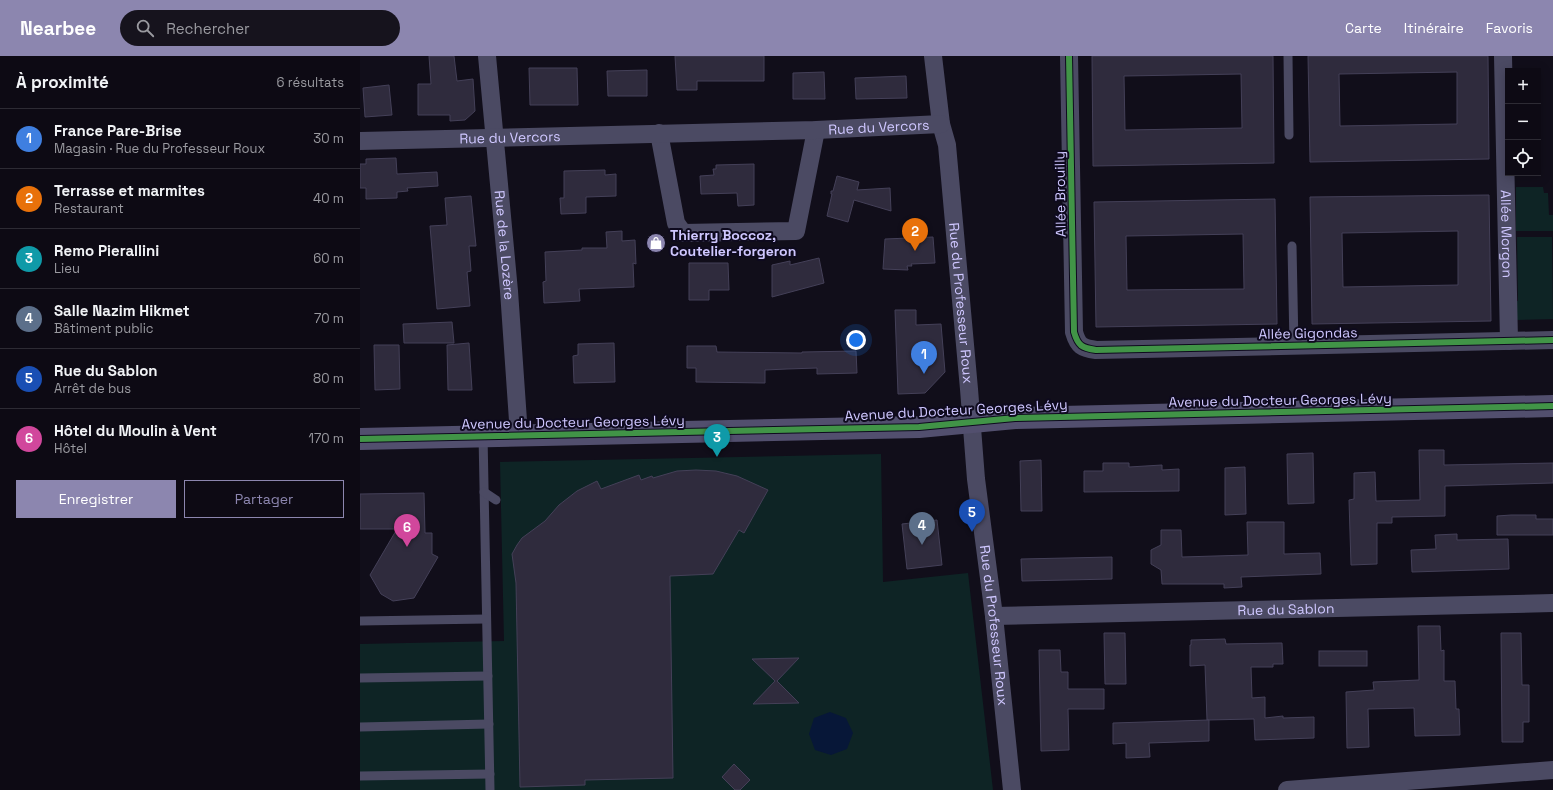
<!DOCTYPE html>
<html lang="fr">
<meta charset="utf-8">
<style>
body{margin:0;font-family:"Space Grotesk",sans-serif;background:#16131d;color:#f1f3f6}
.controls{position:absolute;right:12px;top:12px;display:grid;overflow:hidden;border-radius:0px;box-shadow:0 2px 10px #0003}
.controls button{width:36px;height:36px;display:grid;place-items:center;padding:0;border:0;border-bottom:1px solid #2d2b34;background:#0d0a14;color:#f1f3f6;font:20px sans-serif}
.you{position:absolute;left:496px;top:284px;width:14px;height:14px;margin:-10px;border:3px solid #fff;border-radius:50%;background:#1a73e8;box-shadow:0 0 0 6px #1a73e833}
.badge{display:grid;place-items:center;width:26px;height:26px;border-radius:50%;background:#8c86af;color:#fff;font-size:13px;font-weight:700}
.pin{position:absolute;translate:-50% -33px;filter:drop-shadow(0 1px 2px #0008)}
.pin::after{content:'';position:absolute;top:21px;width:14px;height:12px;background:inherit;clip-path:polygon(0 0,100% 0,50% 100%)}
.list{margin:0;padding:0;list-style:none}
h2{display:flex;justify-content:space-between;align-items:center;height:52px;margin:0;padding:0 16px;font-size:17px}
h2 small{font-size:13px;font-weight:400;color:#9a9aa0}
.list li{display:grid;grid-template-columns:26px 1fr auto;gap:12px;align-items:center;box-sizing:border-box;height:60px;padding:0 16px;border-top:1px solid #2d2b34}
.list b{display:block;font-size:15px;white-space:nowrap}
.list p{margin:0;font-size:13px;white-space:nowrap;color:#9a9aa0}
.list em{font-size:13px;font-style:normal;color:#9a9aa0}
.actions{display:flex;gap:8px;padding:12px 16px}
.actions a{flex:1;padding:9px 0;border:1px solid #8c86af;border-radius:0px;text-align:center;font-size:14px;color:#8c86af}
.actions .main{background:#8c86af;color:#fff}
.icon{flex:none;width:22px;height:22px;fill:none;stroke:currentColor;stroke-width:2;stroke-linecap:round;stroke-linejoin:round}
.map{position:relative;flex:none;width:1193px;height:734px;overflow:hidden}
header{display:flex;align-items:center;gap:24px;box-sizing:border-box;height:56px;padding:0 20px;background:#8c86af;color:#fff}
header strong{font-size:19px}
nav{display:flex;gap:22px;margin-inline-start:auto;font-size:14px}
.search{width:280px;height:36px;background:#16131d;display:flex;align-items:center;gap:10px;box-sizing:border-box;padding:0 14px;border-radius:22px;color:#9a9aa0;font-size:15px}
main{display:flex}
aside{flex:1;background:#0d0a14}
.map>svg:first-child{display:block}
.green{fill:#0e2425}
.water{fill:#071738}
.building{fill:#2f2b3d;stroke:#444058;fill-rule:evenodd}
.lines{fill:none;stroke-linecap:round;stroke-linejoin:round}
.lane{stroke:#4b4a63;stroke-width:9}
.street{stroke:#4b4a63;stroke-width:18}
.secondary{stroke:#524f6e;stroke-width:22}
.cycleway-casing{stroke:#0e0a1e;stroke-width:8}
.cycleway{stroke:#419447;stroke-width:6}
.labels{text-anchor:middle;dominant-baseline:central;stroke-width:4;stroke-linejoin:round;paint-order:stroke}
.street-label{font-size:14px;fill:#cfc7ff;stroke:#0e0a1e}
.poi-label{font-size:14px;font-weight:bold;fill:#cfc7ff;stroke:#0e0a1e;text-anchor:start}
</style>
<header>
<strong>Nearbee</strong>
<div class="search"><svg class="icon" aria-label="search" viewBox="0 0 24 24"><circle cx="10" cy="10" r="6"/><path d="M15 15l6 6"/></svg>Rechercher</div>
<nav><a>Carte</a><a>Itinéraire</a><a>Favoris</a></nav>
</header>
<main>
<aside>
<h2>À proximité<small>6 résultats</small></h2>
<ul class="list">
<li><span class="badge" style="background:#3f7fe0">1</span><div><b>France Pare-Brise</b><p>Magasin · Rue du Professeur Roux</p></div><em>30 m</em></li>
<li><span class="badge" style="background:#e8710a">2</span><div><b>Terrasse et marmites</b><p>Restaurant</p></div><em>40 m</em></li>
<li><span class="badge" style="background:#0f9aa8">3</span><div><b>Remo Pierallini</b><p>Lieu</p></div><em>60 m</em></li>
<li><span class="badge" style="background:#5c6f8a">4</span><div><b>Salle Nazim Hikmet</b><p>Bâtiment public</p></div><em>70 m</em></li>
<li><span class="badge" style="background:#1a4fb4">5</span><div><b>Rue du Sablon</b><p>Arrêt de bus</p></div><em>80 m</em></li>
<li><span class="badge" style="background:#d1479c">6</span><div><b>Hôtel du Moulin à Vent</b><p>Hôtel</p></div><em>170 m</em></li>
</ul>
<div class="actions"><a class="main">Enregistrer</a><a>Partager</a></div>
</aside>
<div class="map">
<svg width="1193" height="734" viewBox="0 0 1193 734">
<rect width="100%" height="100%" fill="#110e1a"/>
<g class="green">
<polygon points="1156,131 1183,131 1184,137 1188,137 1189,159 1193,159 1193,175 1156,175"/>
<polygon points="1157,181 1192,181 1193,263 1156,264 1152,245 1158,245"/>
<polygon points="521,398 523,526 608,517 633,734 0,734 0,588 144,585 140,406"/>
</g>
<polygon class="water" points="470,656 486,662 493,677 487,693 471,699 455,694 449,678 454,662"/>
<g class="building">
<polygon points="69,0 94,0 97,25 113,23 115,55 105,64 90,65 90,59 58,59 58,28 71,28"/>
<polygon points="315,0 404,0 404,25 337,25 337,34 317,34"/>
<path d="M 732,0 L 913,0 L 914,107 L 733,110 ZM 881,18 L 882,72 L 765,74 L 764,20 Z"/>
<path d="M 948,0 L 1128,0 L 1129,103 L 950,106 ZM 1097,16 L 1097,68 L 980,70 L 979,18 Z"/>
<polygon points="169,12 217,12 218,49 170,49"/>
<polygon points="287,14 287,40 248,40 247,15"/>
<polygon points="464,16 465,43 433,43 433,17"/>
<polygon points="546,20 547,42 496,43 495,22"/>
<polygon points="29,29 32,59 5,61 3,32"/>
<polygon points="36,102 37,118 77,116 78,130 47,132 48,135 37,136 37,142 6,143 6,132 0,132 0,108 6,108 6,103"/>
<polygon points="394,108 394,149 378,150 377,137 341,138 340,120 354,119 353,113 356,113 356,109"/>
<polygon points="245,114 245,119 256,118 256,140 226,141 226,157 201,158 200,142 204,142 204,115"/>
<polygon points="477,120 499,126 497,134 530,132 531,155 494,144 488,166 467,160 472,138 471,138 471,135 473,135"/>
<path d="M 1129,139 L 1131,265 L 952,268 L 950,141 ZM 1098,175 L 1098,229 L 983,231 L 982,177 Z"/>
<polygon points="111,140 116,190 109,190 111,215 107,216 110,250 77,253 70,170 87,169 85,142"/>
<path d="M 915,143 L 917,268 L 736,271 L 734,146 ZM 883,178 L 884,233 L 767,234 L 766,180 Z"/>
<polygon points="262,175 262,185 275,184 276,208 273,207 274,231 219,233 220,245 184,247 183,226 186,225 185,196 222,194 222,192 247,192 246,176"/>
<polygon points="573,181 575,207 551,208 552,210 547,210 548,214 523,213 525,183"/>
<polygon points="459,202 464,227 412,241 412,209 430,205 430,209"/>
<polygon points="329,207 368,207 369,234 349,234 349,244 329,244"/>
<polygon points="535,254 556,254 556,269 581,268 585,316 565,337 538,338"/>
<polygon points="92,266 94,287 44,287 43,268"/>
<polygon points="109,287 112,334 88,334 87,289"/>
<polygon points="254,287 255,326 214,327 213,300 218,299 218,288"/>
<polygon points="14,289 39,289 40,333 15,334"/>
<polygon points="327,290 356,290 357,296 442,297 442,296 496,295 497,317 457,318 457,312 427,313 405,314 405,327 336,326 336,312 327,312"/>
<polygon points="1059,394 1084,394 1084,409 1193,407 1193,427 1085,430 1085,460 1032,461 1032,467 1017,467 1017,508 991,509 989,444 994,443 994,417 1015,416 1016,445 1060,444"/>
<polygon points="953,397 954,447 928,448 927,398"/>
<polygon points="681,404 682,455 661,455 660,405"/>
<polygon points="743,407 769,407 769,411 802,409 802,414 819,413 819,435 724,436 724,415 743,415"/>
<polygon points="885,411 886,458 865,459 865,412"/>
<polygon points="336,414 356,415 377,420 408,434 384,477 379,474 353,518 310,520 313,722 225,724 225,729 160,731 156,527 152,498 157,489 162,482 185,465 199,449 217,435 237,425 241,433 279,419 281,424 292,420 293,422 317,415"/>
<polygon points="64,437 65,477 72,477 72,498 78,501 54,542 33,545 21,538 10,519 37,473 0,473 0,438"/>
<polygon points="1151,459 1176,459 1176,463 1193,463 1193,479 1137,479 1137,460"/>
<polygon points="577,464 582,509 547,513 542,468"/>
<polygon points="887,466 924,466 924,498 960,497 961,518 881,521 882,531 864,532 864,528 802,528 801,514 791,508 791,494 801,489 801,474 821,474 822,501 888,499"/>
<polygon points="1097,478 1097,484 1148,483 1149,513 1052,516 1051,494 1076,493 1075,479"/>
<polygon points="752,501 752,523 662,525 661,503"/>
<polygon points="1058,570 1080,570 1081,595 1084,594 1084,625 1095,625 1096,653 1099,653 1100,679 1055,680 1054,652 1008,653 1009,691 987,692 986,636 1014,634 1013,626 1059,624"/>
<polygon points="744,577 765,577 766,628 745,628"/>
<polygon points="1141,577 1161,577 1162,629 1169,629 1169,666 1163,666 1163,686 1142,686"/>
<polygon points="865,583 866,588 922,587 923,608 913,608 913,611 891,611 892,642 905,641 905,662 923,660 923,662 954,661 954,682 895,684 894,663 847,664 845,609 830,610 830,589 831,589 831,584"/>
<polygon points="679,594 700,594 701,616 708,616 708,633 744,633 744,653 708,653 709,694 681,695"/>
<rect x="959" y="595" width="48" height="15"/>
<polygon points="439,602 417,625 439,647 393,648 415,625 392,603"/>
<polygon points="849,664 849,685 789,687 790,701 766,702 766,687 753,688 753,667"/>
<polygon points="374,708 390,724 380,734 375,734 362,721"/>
</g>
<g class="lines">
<g class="lane">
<polyline points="928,0 929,79"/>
<polyline points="932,190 934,290"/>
<polyline points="123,379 130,734"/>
<polyline points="124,436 136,444"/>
<polyline points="0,565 126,563"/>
<polyline points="0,622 128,620"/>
<polyline points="0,671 129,668"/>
<polyline points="0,720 130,718"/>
</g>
<g class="street">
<path id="s1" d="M 127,0 L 149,235 L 159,379"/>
<path id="s2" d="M 573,0 L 581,68 L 587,89 L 609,333 L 616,423 L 634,560 L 652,734"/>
<path d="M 709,0 L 714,276 C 718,290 722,292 736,294 L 1193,284"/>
<path id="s3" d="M 1143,0 L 1149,285"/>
<polyline points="299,77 316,167 323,177 436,175 456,74"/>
<path id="s4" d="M 0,85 L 456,74 L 581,68"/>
<path id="s5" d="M 634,560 L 1193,547"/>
<polyline points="927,734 1193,714"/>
</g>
<polyline class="secondary" points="0,383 559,371 655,362 1193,350"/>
<g class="cycleway-casing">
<g id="cycleway">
<path d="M 709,0 L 714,276 C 718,290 722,292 736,294 L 1193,284"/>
<polyline points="0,383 559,371 655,362 1193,350"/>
</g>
</g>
<use href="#cycleway" class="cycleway"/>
</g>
<defs>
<g id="shop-disc" transform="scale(1)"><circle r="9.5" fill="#8c86af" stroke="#0e0a1e"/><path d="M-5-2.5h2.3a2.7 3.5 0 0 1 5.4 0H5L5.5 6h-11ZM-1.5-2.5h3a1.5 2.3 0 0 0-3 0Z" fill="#fff"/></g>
</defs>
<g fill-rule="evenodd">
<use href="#shop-disc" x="296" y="187"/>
</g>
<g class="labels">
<g class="street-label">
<text stroke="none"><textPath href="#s4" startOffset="519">Rue du Vercors</textPath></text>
<text stroke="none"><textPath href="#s4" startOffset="150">Rue du Vercors</textPath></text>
<text transform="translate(700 138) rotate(-91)">Allée Brouilly</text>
<text stroke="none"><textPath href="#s3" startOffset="178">Allée Morgon</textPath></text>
<text stroke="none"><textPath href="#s1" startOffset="190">Rue de la Lozère</textPath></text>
<text stroke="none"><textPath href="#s2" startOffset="249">Rue du Professeur Roux</textPath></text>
<text transform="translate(948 277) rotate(-1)">Allée Gigondas</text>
<text transform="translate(920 344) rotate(-1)">Avenue du Docteur Georges Lévy</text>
<text transform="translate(596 354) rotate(-3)">Avenue du Docteur Georges Lévy</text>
<text transform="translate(213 366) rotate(-1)">Avenue du Docteur Georges Lévy</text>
<text stroke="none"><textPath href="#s5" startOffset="292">Rue du Sablon</textPath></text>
<text stroke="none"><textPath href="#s2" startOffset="573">Rue du Professeur Roux</textPath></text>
</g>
<g class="poi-label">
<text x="310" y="179">Thierry Boccoz,<tspan x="310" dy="16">Coutelier-forgeron</tspan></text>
</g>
</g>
</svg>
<div class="controls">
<button>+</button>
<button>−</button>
<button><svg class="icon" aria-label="locate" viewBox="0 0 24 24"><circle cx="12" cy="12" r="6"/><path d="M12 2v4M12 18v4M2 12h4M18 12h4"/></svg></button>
</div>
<div class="you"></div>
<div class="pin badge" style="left:564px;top:318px;background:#3f7fe0">1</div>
<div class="pin badge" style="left:555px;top:195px;background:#e8710a">2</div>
<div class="pin badge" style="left:357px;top:401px;background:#0f9aa8">3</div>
<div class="pin badge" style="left:562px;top:489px;background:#5c6f8a">4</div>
<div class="pin badge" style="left:612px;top:476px;background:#1a4fb4">5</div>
<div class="pin badge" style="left:47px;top:491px;background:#d1479c">6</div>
</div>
</main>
